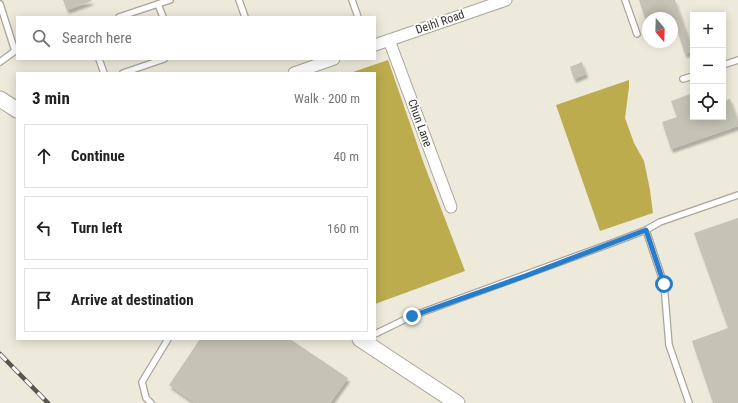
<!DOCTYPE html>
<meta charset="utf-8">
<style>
body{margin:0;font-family:"Roboto Condensed",sans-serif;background:#f2f2f2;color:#222}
.controls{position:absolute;right:12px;top:12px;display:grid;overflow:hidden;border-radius:0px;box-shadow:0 2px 10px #0003}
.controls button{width:36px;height:36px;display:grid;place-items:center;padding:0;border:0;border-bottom:1px solid #e0e0e0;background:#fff;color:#222;font:20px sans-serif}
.compass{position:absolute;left:642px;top:12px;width:36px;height:36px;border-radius:50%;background:#fff;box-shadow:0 2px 10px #0003;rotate:161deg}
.stop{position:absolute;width:12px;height:12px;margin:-9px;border:3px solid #267dcb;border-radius:50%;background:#fff}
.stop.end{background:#267dcb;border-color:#fff;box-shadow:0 1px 4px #0008}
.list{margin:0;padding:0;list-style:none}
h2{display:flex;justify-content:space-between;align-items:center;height:52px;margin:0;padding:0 16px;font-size:17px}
h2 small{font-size:13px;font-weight:400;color:#767676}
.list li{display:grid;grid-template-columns:26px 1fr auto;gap:12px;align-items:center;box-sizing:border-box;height:64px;margin:0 8px 8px;padding:0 8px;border:1px solid #e0e0e0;border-radius:0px}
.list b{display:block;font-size:15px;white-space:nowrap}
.list em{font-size:13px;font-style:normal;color:#767676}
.icon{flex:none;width:22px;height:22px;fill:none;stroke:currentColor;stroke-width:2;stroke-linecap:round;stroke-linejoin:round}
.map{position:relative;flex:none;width:738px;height:403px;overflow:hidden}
.search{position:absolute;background:#fff;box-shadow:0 2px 10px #0003;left:16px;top:16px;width:360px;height:44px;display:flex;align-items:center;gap:10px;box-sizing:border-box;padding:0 14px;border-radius:0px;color:#767676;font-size:15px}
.panel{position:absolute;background:#fff;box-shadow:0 2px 10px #0003;left:16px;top:72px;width:360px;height:268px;border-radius:0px}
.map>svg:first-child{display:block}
.forest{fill:#bcac4e}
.building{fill:#c5c3b5;filter:url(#shadow)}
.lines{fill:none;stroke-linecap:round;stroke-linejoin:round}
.lane-casing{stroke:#a8a598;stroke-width:8}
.street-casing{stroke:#a8a598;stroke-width:13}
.secondary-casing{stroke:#a8a598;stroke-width:17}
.lane{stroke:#fff;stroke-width:5.5}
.street{stroke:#fff;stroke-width:11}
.secondary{stroke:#fff;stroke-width:15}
.rail-casing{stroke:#58564f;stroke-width:4.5}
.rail{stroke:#fff;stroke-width:3;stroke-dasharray:9;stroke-linecap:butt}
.route{stroke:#267dcb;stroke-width:5}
.labels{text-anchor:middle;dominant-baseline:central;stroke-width:3.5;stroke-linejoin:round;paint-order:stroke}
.street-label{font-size:12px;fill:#36352f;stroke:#fff}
</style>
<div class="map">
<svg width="738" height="403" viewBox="0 0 738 403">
<defs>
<filter id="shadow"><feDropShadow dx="2" dy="4" stdDeviation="1" flood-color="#0004"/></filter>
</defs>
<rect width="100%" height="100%" fill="#edeadc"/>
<g class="forest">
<polygon points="388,60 424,164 465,271 375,304 375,73 350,73"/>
<polygon points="629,80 629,87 625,118 634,143 644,161 650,190 653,213 600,231 556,105"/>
</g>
<g class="building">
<polygon points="63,0 91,0 92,1 67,10"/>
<polygon points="639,0 675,0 693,51 685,54 673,18 645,18"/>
<polygon points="582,62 586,74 574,79 570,67"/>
<polygon points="693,93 693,117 723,117 723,101 730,99 738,121 738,126 671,149 662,122 677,117 671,101"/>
<polygon points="738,218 738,403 713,403 692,341 728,328 694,233"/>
<polygon points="200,339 290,339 348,378 330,403 195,403 169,385"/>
</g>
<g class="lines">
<g class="lane-casing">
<g id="lane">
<polyline points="239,0 245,17"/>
<polyline points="352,0 358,17"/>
<polyline points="625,0 637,34"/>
<polyline points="0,4 15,51 0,62"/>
<polyline points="158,4 163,17"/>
<polyline points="119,17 170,0"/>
<polyline points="99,59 104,73"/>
<polyline points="723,65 738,60"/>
<polyline points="123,73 164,59"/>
<polyline points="683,79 693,76"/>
<polyline points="646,230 664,284 669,345 689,403"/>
<polyline points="375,334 412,316 612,243 646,230 660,222 738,195"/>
<polyline points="151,403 146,398 142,382 168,339"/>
</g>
</g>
<g class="street-casing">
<g id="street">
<polyline points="389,40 451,207"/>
<polyline points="375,45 506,0"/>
<polyline points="294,73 334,59"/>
</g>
</g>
<g class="secondary-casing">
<g id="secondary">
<polyline points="0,99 17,110"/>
<polyline points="360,339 457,403"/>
</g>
</g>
<use href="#lane" class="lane"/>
<use href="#street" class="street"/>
<use href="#secondary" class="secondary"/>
<g class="rail-casing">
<polyline id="rail" points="0,354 48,403"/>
</g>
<use href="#rail" class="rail"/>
</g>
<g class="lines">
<polyline class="route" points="412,316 525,276 646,230 664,284"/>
</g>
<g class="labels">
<g class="street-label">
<text transform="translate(440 22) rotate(-19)">Deihl Road</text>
<text transform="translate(420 123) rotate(70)">Chun Lane</text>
</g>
</g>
</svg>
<div class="controls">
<button>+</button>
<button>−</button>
<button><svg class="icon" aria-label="locate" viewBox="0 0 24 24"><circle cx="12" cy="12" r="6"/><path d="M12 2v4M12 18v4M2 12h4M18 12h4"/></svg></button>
</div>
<svg class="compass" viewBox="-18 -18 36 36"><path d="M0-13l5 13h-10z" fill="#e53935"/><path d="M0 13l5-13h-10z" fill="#767676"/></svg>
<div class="stop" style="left:664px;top:284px"></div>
<div class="stop end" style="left:412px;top:316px"></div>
<div class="search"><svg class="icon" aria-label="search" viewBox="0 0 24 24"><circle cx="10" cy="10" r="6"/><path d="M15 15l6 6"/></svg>Search here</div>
<section class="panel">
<h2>3 min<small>Walk · 200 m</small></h2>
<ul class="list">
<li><svg class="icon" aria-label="ahead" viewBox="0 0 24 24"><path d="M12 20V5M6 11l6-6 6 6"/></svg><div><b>Continue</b></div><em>40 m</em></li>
<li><svg class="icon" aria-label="left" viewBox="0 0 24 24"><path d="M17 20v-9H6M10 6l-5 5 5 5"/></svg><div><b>Turn left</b></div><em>160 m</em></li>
<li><svg class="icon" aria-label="arrive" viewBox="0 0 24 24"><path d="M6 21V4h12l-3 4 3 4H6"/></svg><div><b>Arrive at destination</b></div></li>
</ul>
</section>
</div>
